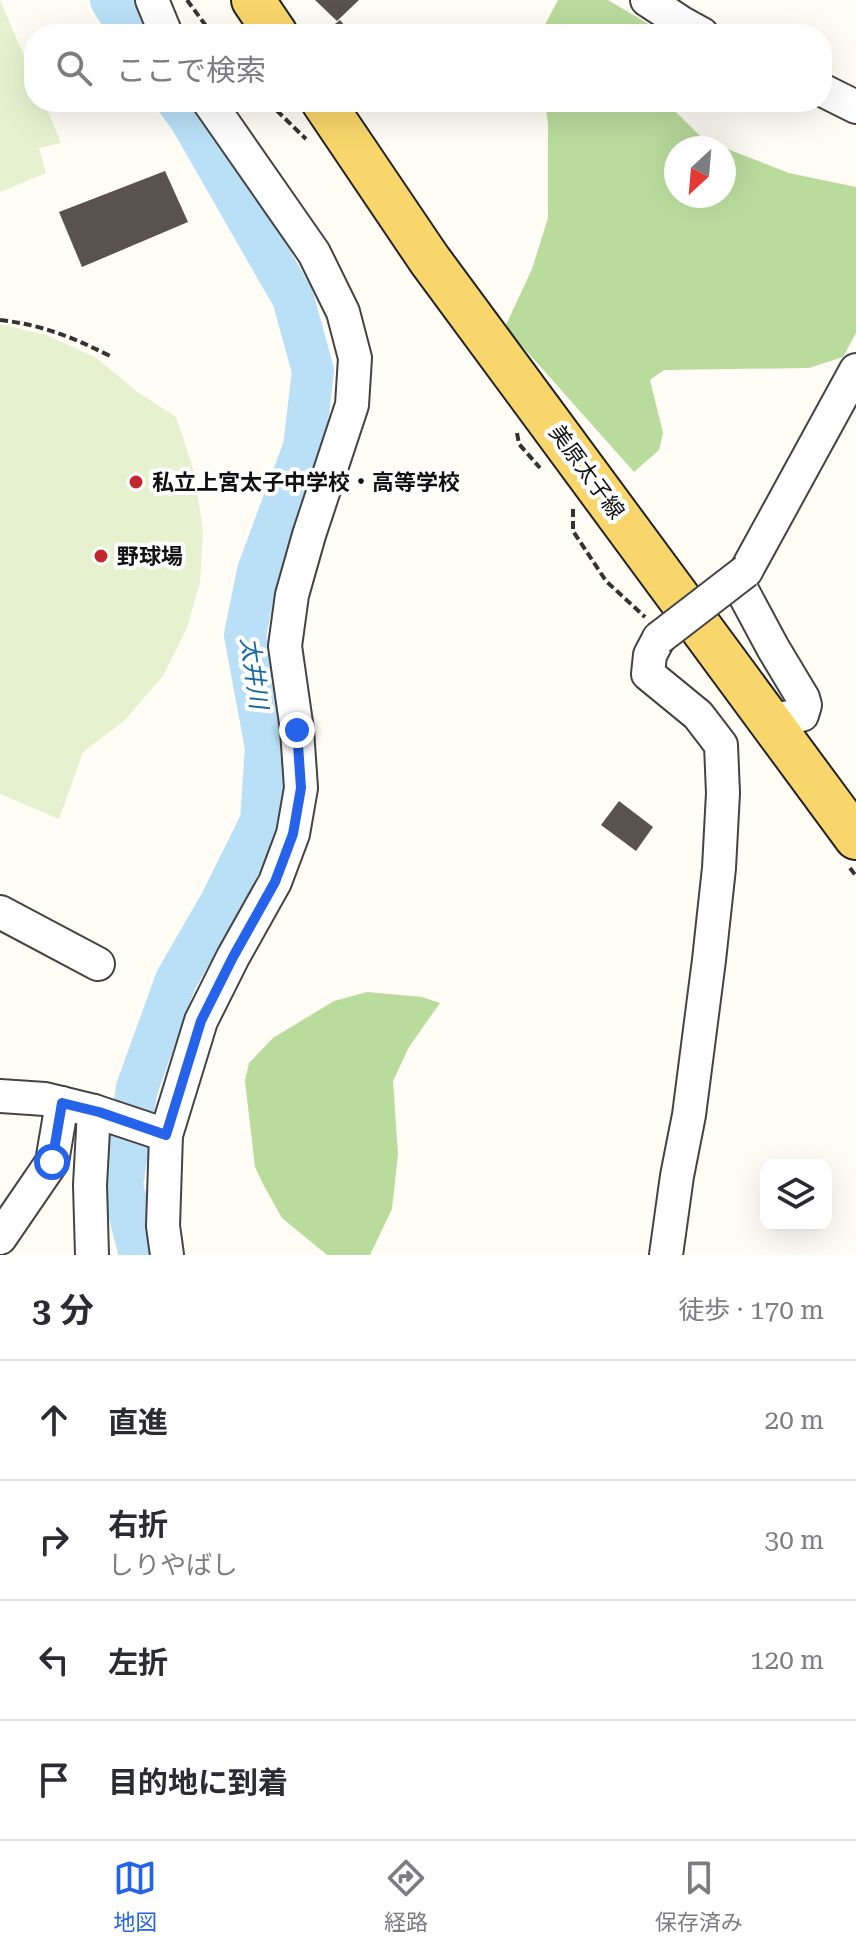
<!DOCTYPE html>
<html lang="ja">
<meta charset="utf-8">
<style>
body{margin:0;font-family:"Roboto Serif","Noto Sans JP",serif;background:#f7f7f7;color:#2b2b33}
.controls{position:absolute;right:24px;bottom:24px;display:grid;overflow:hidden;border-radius:16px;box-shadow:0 8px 32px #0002}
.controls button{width:72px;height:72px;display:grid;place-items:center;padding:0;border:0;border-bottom:2px solid #e1e1e2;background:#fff;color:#2b2b33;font:40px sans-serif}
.compass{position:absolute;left:664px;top:136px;width:72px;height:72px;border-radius:50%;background:#fff;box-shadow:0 8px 32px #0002;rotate:206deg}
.stop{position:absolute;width:24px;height:24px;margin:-18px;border:6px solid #2563eb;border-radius:50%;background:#fff}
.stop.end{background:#2563eb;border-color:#fff;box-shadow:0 2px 8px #0008}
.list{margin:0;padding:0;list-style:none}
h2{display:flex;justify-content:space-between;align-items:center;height:104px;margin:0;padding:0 32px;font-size:34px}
h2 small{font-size:26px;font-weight:400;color:#7c7c81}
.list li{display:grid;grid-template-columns:52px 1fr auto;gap:24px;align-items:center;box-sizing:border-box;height:120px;padding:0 32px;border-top:2px solid #e1e1e2}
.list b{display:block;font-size:30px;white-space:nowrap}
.list p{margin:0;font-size:26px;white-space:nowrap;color:#7c7c81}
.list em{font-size:26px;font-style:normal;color:#7c7c81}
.icon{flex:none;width:44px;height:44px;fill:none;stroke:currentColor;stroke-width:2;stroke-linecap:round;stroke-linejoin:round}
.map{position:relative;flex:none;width:856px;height:1255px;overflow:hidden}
.search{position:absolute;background:#fff;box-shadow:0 8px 32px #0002;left:24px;right:24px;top:24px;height:88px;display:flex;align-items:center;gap:20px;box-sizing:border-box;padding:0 28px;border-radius:32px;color:#7c7c81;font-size:30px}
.sheet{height:584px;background:#fff}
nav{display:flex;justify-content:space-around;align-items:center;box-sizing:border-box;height:112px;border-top:2px solid #e1e1e2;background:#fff;font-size:22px;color:#7c7c81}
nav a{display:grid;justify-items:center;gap:4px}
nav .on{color:#2563eb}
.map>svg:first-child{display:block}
.forest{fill:#b9dc9c;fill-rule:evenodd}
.pitch{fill:#e6f2cf}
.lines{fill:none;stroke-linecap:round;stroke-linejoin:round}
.river{stroke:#b9e0f7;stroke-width:42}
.building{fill:#5a524d}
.minor-casing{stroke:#444;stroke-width:36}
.major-casing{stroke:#222;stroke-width:46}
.path{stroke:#333;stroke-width:4;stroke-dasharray:8 4;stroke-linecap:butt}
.minor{stroke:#fff;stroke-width:32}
.major{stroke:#f9d66b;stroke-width:42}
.minor-bridge-casing{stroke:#444;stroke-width:36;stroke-linecap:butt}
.minor-bridge{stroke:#fff;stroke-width:32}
.route{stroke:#2563eb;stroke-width:10}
.poi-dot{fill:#c4262e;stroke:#fff;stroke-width:3}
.labels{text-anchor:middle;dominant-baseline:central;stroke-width:8;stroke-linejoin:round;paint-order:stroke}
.street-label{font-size:22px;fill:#111;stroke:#fff}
.poi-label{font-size:22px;font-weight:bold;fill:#111;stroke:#fff;text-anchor:start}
.water-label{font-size:24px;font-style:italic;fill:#1768a6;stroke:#fff}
</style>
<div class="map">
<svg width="856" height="1255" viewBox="0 0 856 1255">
<rect width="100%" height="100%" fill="#fffdf5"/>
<g class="forest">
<polygon points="558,0 608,0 657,29 654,34 540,34"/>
<path d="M 545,102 L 666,102 L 704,140 L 789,173 L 856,187 L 856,333 L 843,357 L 809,368 L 664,370 L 650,380 L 663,433 L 659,450 L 634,472 L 505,327 L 532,269 L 548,218 L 548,124 ZM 676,148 L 724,148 L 724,196 L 676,196 Z"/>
<polygon points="367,992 422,997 440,1003 409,1047 393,1081 398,1154 392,1209 370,1255 327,1255 282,1218 263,1184 255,1167 245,1081 249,1063 273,1038 334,1001"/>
</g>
<g class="pitch">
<polygon points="0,0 34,79 34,102 44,102 61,143 39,148 46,173 0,192"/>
<polygon points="0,324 46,335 95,357 139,393 176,417 194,472 203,530 200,582 187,628 163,676 124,721 83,752 59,819 0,794"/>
</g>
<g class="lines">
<g class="river">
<polyline points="111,0 132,34"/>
<polyline points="140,1255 122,1185 137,1088 176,980 221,902 261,821 266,748 245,635 258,571 304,447 313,371 293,298 191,120 178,102"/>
</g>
</g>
<g class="building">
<polygon points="315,0 359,0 337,21"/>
<polygon points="340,20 352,34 326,34 325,32"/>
<polygon points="165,171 188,222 82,267 59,212"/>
<polygon points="619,801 653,827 636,851 601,825"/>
</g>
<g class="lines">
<g class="minor-casing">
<g id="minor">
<polyline points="152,0 166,34"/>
<polyline points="647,0 682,23 702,34"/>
<polyline points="822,90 856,107"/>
<polyline points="746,571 856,370"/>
<polyline points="736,579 773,648 803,698 805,705 802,715 770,720"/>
<polyline points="659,638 650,655 648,674 698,715 721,745 723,793 719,868 709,960 689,1115 677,1176 666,1255"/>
<polyline points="0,912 98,964"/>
<polyline points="0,1096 45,1099 94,1111 166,1135"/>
<polyline points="0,1238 52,1162 62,1103"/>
<polyline points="92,1255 90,1185 94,1111"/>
<polyline points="167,1255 163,1226 166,1135 201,1021 233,957 275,882 293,834 301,788 297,730 285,646 292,595 309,535 352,405 355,358 343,312 314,253 209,102"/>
</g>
</g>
<g class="major-casing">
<g id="major">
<polyline points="253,0 276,34"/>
<polyline points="323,102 429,259 856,838"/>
</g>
</g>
<g class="path">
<polyline points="187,0 212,34"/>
<polyline points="268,102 306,139"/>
<path d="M 0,320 C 43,325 72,337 110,356"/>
<polyline points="517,433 519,444 540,468"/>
<polyline points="573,509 573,531 606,581 645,617"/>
<polyline points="850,868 856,876"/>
</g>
<use href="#minor" class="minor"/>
<use href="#major" class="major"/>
<g class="minor-bridge-casing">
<polyline id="minor-bridge" points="659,638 746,571"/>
</g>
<use href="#minor-bridge" class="minor-bridge"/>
</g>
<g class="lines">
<polyline class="route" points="52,1162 62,1103 99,1112 166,1135 201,1021 233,957 275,882 293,834 301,788 297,730"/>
</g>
<g class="poi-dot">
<circle cx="136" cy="482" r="8"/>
<circle cx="101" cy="556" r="8"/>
</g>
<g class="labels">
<g class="street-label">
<text transform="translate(587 472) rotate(54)">美原太子線</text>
</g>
<g class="poi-label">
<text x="152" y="482">私立上宮太子中学校・高等学校</text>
<text x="117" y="556">野球場</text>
</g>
<g class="water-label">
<text transform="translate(254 673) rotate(82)">太井川</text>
</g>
</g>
</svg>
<div class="controls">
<button><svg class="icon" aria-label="layers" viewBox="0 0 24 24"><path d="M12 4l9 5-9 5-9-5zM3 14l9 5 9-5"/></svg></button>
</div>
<svg class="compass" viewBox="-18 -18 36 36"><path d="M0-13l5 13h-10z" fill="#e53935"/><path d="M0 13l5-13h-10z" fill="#7c7c81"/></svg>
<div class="stop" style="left:52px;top:1162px"></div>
<div class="stop end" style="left:297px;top:730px"></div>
<div class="search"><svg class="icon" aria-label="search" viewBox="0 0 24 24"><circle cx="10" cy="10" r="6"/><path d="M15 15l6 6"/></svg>ここで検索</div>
</div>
<section class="sheet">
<h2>3 分<small>徒歩 · 170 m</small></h2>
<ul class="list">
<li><svg class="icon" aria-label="ahead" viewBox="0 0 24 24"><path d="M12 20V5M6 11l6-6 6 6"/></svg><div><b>直進</b></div><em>20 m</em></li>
<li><svg class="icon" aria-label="right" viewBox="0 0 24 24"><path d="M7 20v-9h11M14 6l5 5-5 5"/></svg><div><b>右折</b><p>しりやばし</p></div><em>30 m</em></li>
<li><svg class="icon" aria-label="left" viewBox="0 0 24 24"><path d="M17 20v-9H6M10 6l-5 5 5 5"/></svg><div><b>左折</b></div><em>120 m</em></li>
<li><svg class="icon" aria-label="arrive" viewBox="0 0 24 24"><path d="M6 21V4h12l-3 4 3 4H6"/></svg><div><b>目的地に到着</b></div></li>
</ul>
</section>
<nav>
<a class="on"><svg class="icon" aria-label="map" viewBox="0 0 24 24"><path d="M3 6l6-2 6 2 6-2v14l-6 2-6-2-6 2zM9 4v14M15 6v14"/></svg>地図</a>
<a><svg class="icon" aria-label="directions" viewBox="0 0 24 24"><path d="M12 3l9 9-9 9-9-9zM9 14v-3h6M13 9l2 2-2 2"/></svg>経路</a>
<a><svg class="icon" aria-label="saved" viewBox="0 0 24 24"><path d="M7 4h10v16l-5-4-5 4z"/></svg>保存済み</a>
</nav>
